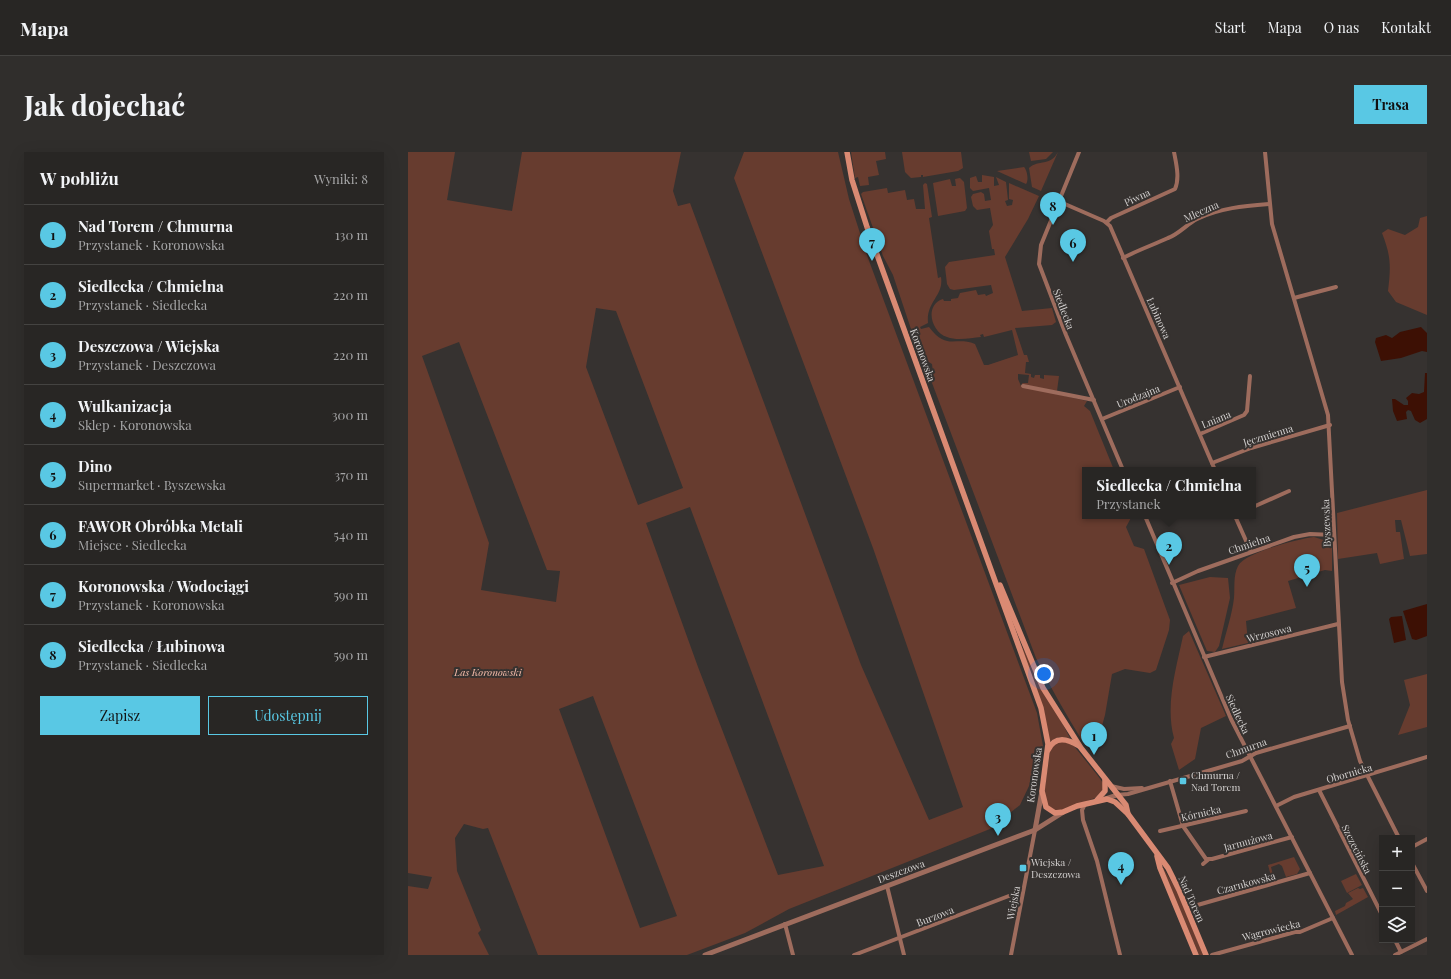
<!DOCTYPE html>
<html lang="pl">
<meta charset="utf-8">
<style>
body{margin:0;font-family:"Playfair Display",serif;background:#302e2c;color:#f1f3f6}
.controls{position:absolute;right:12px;bottom:12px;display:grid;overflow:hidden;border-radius:0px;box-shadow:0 4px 16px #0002}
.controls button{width:36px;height:36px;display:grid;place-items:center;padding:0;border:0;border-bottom:1px solid #444341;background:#282624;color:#f1f3f6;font:20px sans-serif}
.you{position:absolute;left:636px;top:522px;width:14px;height:14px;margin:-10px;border:3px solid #fff;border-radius:50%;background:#1a73e8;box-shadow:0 0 0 6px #1a73e833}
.badge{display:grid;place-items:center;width:26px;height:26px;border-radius:50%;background:#59c8e4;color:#111;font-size:13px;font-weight:700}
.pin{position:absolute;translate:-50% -33px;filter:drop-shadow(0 1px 2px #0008)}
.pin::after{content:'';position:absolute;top:21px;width:14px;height:12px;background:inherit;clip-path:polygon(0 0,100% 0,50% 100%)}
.popup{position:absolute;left:674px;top:315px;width:174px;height:52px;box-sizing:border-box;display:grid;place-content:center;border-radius:0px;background:#282624;filter:drop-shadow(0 1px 3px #0005);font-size:13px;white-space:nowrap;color:#a5a5a6}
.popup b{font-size:15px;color:#f1f3f6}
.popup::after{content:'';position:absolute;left:50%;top:100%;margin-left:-8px;border:8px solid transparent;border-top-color:#282624}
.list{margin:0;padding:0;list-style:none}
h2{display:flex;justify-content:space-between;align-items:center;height:52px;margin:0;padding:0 16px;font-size:17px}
h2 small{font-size:13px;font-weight:400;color:#a5a5a6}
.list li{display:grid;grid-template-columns:26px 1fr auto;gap:12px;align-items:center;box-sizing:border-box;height:60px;padding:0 16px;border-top:1px solid #444341}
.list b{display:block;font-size:15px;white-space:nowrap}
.list p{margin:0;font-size:13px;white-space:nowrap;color:#a5a5a6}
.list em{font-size:13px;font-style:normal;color:#a5a5a6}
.actions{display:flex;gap:8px;padding:12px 16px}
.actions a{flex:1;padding:9px 0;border:1px solid #59c8e4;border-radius:0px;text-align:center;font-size:14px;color:#59c8e4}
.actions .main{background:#59c8e4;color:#111}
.icon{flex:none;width:22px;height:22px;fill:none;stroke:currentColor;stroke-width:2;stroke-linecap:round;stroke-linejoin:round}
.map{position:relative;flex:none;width:1019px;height:803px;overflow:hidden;border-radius:0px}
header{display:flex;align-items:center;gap:24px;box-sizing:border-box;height:56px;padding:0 20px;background:#282624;border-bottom:1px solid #444341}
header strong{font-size:19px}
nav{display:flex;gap:22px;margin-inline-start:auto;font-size:14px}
.intro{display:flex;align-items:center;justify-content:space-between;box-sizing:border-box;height:96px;padding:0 24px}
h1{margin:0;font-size:28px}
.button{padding:10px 18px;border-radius:0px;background:#59c8e4;color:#111;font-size:14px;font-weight:700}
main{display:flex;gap:24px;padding:0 24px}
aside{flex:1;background:#282624;border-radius:0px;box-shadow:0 4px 16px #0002}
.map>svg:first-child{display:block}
.green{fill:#673c2f;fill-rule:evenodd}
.water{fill:#3d1004}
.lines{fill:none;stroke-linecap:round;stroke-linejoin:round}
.minor{stroke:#9e6c5d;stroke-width:4}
.tertiary{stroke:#9e6c5d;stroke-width:5}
.secondary{stroke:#da8a73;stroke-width:5.5}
.poi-dot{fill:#59c8e4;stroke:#363230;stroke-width:1.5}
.labels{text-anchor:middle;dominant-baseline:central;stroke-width:4;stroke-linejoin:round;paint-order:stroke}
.street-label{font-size:10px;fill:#d3d0cf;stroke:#363230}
.park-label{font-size:10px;font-style:italic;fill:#fabeac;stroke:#363230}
.poi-label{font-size:10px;fill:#d3d0cf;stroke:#363230;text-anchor:start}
</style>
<header>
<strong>Mapa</strong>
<nav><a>Start</a><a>Mapa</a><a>O nas</a><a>Kontakt</a></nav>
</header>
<div class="intro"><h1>Jak dojechać</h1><a class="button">Trasa</a></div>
<main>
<aside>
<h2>W pobliżu<small>Wyniki: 8</small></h2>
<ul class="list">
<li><span class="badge">1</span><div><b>Nad Torem / Chmurna</b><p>Przystanek · Koronowska</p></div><em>130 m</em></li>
<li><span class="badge">2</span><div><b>Siedlecka / Chmielna</b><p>Przystanek · Siedlecka</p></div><em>220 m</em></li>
<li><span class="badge">3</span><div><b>Deszczowa / Wiejska</b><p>Przystanek · Deszczowa</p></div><em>220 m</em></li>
<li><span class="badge">4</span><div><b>Wulkanizacja</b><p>Sklep · Koronowska</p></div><em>300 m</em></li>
<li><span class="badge">5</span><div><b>Dino</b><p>Supermarket · Byszewska</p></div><em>370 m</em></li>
<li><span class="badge">6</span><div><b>FAWOR Obróbka Metali</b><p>Miejsce · Siedlecka</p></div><em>540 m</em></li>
<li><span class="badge">7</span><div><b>Koronowska / Wodociągi</b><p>Przystanek · Koronowska</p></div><em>590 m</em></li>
<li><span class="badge">8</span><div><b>Siedlecka / Łubinowa</b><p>Przystanek · Siedlecka</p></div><em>590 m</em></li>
</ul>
<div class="actions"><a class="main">Zapisz</a><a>Udostępnij</a></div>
</aside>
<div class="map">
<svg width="1019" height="803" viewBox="0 0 1019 803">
<rect width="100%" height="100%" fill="#363230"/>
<g class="green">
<path d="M 0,0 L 47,0 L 39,48 L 104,59 L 114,0 L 273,0 L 265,39 L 270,54 L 282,51 L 453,513 L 521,668 L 555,655 L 465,396 L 326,26 L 336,0 L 430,0 L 441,47 L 460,106 L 629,561 L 635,594 L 630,615 L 612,653 L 582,677 L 381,757 L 337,781 L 279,803 L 130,803 L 80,676 L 75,677 L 56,672 L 47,686 L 49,719 L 73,778 L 70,781 L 81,803 L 0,803 L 0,734 L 20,737 L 24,725 L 0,721 ZM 188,156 L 208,159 L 275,336 L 230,353 L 178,215 ZM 51,190 L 139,418 L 152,419 L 148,450 L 73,438 L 81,391 L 14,204 ZM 282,355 L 416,714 L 370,723 L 290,515 L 238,371 ZM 185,544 L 269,764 L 232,776 L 151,557 Z"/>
<polygon points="443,0 477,0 478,7 468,9 471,23 460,25 461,33 452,34 450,25 447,26"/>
<polygon points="494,0 553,0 555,16 550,19 515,25 515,23 513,23 513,25 503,26 497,20"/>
<polygon points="621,0 645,0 638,7 623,9"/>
<path d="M 650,0 L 633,39 L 624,35 L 621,16 C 631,7 642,15 650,0 Z"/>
<path d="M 616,15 C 619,18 621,28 618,32 L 589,19 Z"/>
<path d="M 574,23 L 586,25 L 586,34 L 591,33 L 588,25 L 598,30 L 600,48 L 597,49 L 599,54 L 604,53 L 605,48 L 601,47 L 601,31 L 631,44 L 620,67 L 597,105 L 614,159 L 644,156 L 648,170 L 644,173 L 607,176 L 616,203 L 619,203 L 621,210 L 618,210 L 617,221 L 623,222 L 623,225 L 626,226 L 627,223 L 632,223 L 632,226 L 636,227 L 636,223 L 651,224 L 649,239 L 615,233 L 614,231 L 620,231 L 621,223 L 610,222 L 610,227 L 613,234 L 679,249 L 676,254 L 682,259 L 706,318 L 677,318 L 677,364 L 724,364 L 718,375 L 726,394 L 736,397 L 762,468 L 761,478 L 748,518 L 742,521 L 717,517 L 704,522 L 697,563 L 687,599 L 679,588 L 675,590 C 658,562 642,535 628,506 L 521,223 L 525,220 L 524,212 L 514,206 L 504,180 L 485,123 L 475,104 L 453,42 L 455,40 L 479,36 L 480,41 L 497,38 L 499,48 L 506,47 L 508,57 L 517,57 L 515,33 L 517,31 L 519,32 L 524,65 L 521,66 L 530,126 L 533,125 C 536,144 518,149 520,171 L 512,175 L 513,177 L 521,175 C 539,199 547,184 567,192 L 576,213 L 580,213 L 610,203 L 604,178 L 576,185 L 575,182 L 572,183 L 573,185 C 563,186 549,189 539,185 C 523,180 516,153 535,147 L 536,149 L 543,149 L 543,147 L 550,146 L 552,141 L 568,138 L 570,143 L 577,142 L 578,144 L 585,141 L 583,133 L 546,138 L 542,137 L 539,132 L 537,115 L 541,110 L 587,103 L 586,97 L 584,97 L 581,79 L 585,73 L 582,56 L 569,58 L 565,54 L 563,45 L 565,42 L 573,40 L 576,42 L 577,49 L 583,48 L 581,36 L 565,39 L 562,36 L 562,26 L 568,24 L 570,30 L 574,30 Z"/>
<polygon points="552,26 556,30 559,56 557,59 530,64 525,31 542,27 544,34 548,34 547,27"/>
<path d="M 1019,64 L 1019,163 L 988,150 L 980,139 C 983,114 983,104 974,81 L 980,77 L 997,83 L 1010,75 L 1012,66 Z"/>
<polygon points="1019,338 1019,402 1002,404 993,368 987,368 988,380 992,380 996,407 972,412 969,401 930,407 929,361"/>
<path d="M 906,385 L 922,390 L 924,395 L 924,419 L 917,418 L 880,429 L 888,456 L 838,469 L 840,491 L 814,497 C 818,480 824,463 826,446 C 827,435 825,424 830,414 C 838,400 890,387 906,385 Z"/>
<polygon points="802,425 820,426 822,446 811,494 807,500 799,499 771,433"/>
<path d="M 781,479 L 818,564 L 793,576 L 787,607 L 771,618 L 763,592 L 766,586 C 757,553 768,517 775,484 Z"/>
<polygon points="612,491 662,586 651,585 641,590 636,559"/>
<polygon points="1019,522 1019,575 990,583 1002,553 996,528"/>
<polygon points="655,589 666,594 690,624 695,631 694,639 687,646 655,658 647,659 641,656 636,643 642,599 646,592"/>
<polygon points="886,705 892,717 889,722 878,725 874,714 871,712 863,715 866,727 864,728 860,713"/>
<polygon points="753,712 770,741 795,803 791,803"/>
<polygon points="948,722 954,733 939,741 933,729"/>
<polygon points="950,736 952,737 955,736 960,745 928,763 927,759 937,754 938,751 945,747 940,741"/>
</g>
<g class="water">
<polygon points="1013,175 1019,181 1019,200 1014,199 993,206 973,209 967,190 968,186 978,183 984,186 992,180"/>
<polygon points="1017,221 1019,221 1019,267 1012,271 1007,268 1003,259 1000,258 998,260 999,267 989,269 985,259 984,247 987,247 996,253 1000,253 1000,249 998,246 1004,241 1011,242 1016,240"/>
<polygon points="1019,452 1019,484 1008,488 1004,487 995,459"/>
<polygon points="994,464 998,488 986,491 981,467 983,465"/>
</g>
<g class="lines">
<g class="minor">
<polyline points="671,0 633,93 631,112 658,183 715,318"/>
<polyline points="857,0 864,72 920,263 934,530 940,568 952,609 991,686"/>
<polyline points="650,49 696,69 702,74 807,318"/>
<path d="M 699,70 L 703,66 L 767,37 C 772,26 768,11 766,0"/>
<path d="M 715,106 C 730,98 745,93 760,86 C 771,82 779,72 789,67 C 812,56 836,54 861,52"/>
<polyline points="886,146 928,135"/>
<polyline points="615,234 686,248"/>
<polyline points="694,267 772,235"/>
<polyline points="792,282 836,263 839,259 842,224"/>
<polyline points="804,311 843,296 922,273"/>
<polyline points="845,355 881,339"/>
<polyline points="737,364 823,567 944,803"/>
<polyline points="827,364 843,400"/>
<polyline points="764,431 790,419 886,385 902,382 926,383"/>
<polyline points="796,505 930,472"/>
<polyline points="762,629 775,674 798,707 804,707 884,685"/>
<polyline points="703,634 716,637 734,636"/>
<polyline points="911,638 974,763"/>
<polyline points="709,643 720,642 834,609 848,601 942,574"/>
<polyline points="677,652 674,658 675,668 689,709 712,803"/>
<polyline points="868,654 886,645 1019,605"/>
<polyline points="752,679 838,659"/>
<polyline points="1004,695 1019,687"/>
<polyline points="1004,711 1019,739"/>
<polyline points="795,712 801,707"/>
<polyline points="479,734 496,803"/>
<polyline points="779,756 902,721"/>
<polyline points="377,772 385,803"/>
<polyline points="987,788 993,800"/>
<polyline points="446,803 606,742 614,743"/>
<polyline points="603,803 627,678"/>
<polyline points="804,803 887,780 892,780 925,766"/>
<polyline points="987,803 1019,787"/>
</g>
<g class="tertiary">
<polyline points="697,647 709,643"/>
<polyline points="627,678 634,639"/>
<polyline points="297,803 627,678 654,661"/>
</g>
<g class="secondary">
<polyline points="439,0 444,28 459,75 633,556 640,592 634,639 638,655 647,661 655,660 669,654 699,647 707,650 720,662"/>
<polyline points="592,433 635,536 673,596 718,653 720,662 760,716 771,738 798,803"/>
<path d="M 640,598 C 647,583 660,587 671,594"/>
<polyline points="689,648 697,639 697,628"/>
<polyline points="749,704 752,716 788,803"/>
</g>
</g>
<g class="poi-dot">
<rect x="771" y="625" width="8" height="8" rx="2"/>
<rect x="611" y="712" width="8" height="8" rx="2"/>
</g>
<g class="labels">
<g class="street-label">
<text transform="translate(729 45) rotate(-25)">Piwna</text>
<text transform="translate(793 59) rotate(-24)">Mleczna</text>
<text transform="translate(656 157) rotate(69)">Siedlecka</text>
<text transform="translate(751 166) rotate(66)">Łubinowa</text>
<text transform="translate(515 203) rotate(70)">Koronowska</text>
<text transform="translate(730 244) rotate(-22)">Urodzajna</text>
<text transform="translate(808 267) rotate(-22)">Lniana</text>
<text transform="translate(860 283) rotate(-17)">Jęczmienna</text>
<text transform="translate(918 371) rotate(-92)">Byszewska</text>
<text transform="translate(841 392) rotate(-19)">Chmielna</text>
<text transform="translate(861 481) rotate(-14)">Wrzosowa</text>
<text transform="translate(830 562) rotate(65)">Siedlecka</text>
<text transform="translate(838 596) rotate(-20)">Chmurna</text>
<text transform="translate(941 621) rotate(-16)">Obornicka</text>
<text transform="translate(626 623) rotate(-82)">Koronowska</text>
<text transform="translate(793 661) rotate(-13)">Kórnicka</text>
<text transform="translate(840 689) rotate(-15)">Jarmużowa</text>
<text transform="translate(949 697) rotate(63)">Szczecińska</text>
<text transform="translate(493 719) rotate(-20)">Deszczowa</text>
<text transform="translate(838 731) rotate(-15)">Czarnkowska</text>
<text transform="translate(784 747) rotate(66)">Nad Torem</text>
<text transform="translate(605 751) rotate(-79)">Wiejska</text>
<text transform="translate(527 764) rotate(-21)">Burzowa</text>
<text transform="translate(863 778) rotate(-14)">Wągrowiecka</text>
</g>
<g class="park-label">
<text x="80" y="520">Las Koronowski</text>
</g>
<g class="poi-label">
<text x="783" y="623">Chmurna /<tspan x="783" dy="12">Nad Torem</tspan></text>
<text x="623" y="710">Wiejska /<tspan x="623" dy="12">Deszczowa</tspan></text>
</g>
</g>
</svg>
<div class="controls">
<button>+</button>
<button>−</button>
<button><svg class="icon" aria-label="layers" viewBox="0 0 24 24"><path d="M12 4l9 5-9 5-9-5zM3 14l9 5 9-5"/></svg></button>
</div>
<div class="you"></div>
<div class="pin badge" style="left:686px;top:603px">1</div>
<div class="pin badge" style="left:761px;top:413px">2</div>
<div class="popup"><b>Siedlecka / Chmielna</b>Przystanek</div>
<div class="pin badge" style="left:590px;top:684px">3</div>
<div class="pin badge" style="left:713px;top:733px">4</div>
<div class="pin badge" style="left:899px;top:435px">5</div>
<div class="pin badge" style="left:665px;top:110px">6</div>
<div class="pin badge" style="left:464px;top:109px">7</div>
<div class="pin badge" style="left:645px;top:73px">8</div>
</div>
</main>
